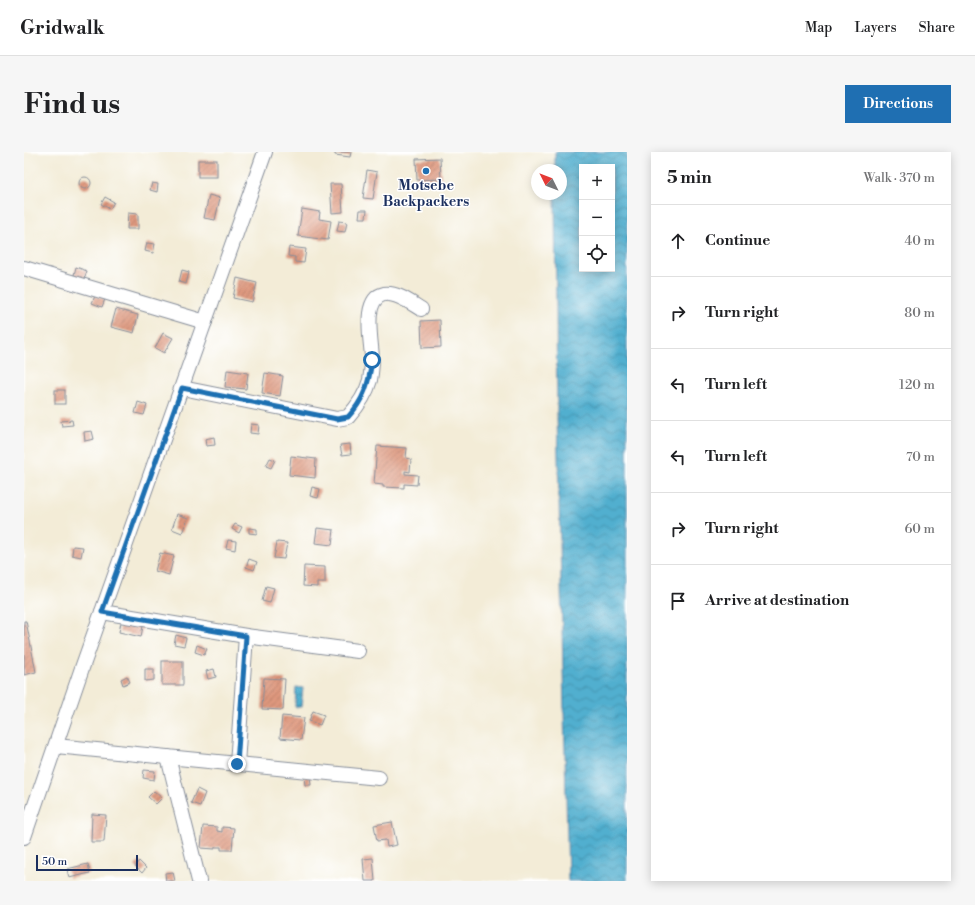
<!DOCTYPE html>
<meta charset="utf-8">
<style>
body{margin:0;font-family:"Libre Bodoni",serif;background:#f6f6f6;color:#202124}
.controls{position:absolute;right:12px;top:12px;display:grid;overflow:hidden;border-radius:0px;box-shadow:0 2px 10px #0003}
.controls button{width:36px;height:36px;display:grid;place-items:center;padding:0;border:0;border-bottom:1px solid #e0e0e0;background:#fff;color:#202124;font:20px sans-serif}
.compass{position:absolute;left:507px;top:12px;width:36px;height:36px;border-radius:50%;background:#fff;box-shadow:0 2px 10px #0003;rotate:312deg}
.scale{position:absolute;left:12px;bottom:10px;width:102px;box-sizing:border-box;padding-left:4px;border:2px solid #1b2f5e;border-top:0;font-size:11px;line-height:14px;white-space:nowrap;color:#1b2f5e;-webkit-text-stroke:3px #fff;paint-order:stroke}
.stop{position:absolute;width:12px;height:12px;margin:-9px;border:3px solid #1f6fb2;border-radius:50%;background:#fff}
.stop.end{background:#1f6fb2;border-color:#fff;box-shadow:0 1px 4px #0008}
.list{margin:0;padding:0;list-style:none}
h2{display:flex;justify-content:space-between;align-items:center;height:52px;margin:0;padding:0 16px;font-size:17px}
h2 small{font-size:13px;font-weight:400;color:#757577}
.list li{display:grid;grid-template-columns:26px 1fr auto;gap:12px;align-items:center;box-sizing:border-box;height:72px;padding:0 16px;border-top:1px solid #e0e0e0}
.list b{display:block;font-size:15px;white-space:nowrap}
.list em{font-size:13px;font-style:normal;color:#757577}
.icon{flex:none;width:22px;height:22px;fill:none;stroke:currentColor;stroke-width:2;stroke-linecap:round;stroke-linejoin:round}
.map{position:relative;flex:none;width:603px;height:729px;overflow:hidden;border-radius:0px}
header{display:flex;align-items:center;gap:24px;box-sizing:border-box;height:56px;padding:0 20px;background:#fff;border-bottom:1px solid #e0e0e0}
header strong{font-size:19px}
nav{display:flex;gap:22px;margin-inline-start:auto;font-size:14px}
.intro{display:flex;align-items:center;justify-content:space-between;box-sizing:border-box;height:96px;padding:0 24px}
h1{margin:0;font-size:28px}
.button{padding:10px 18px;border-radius:0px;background:#1f6fb2;color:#fff;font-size:14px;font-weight:700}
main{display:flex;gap:24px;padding:0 24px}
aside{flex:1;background:#fff;border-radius:0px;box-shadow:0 2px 10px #0003}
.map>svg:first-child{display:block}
.water{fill:url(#water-waves);stroke:#366f96;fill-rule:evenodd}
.building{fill:url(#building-hatch)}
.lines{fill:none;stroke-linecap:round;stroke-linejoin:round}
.street-casing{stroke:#878e9a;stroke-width:16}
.street{stroke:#fff;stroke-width:14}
.route{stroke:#1f6fb2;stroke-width:5}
.poi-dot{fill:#1f6fb2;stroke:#fff;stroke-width:1.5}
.labels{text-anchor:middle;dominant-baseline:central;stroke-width:3;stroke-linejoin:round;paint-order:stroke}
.poi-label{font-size:14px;font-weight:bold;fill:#1b2f5e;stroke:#fff}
</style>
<header>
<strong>Gridwalk</strong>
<nav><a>Map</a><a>Layers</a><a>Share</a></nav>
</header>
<div class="intro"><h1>Find us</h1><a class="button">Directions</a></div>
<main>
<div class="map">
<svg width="603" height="729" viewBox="0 0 603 729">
<defs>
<pattern id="water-waves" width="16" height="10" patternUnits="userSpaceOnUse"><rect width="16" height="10" fill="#51afcf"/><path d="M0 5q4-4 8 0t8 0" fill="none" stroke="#428fab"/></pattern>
<pattern id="building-hatch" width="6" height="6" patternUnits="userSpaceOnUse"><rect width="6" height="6" fill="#de977d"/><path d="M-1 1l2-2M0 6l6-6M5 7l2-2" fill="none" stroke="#b37c6a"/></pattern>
</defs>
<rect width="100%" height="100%" fill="#fff"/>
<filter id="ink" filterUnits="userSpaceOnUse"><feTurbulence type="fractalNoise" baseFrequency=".025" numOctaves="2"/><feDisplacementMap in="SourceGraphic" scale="8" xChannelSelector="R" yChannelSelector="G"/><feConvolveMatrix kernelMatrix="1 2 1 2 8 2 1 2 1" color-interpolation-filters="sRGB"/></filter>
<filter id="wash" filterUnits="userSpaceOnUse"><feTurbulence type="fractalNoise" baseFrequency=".012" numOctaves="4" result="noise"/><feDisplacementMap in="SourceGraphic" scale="16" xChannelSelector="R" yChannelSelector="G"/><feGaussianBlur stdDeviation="0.9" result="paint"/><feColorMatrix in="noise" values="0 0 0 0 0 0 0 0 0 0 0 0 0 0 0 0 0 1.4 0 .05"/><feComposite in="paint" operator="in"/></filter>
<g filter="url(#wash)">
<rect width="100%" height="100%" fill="#f3ecd7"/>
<g class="water">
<path d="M 531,0 L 603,0 L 603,729 L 544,729 L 533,264 L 531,42 L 537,42 L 537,18 L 531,18 ZM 558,15 L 588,15 L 588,117 L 558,117 Z"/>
<polygon points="272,535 279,536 277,555 271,555"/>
</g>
<g id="blocks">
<g class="building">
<polygon points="311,0 327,0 326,5 311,3"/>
<polygon points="416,6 417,27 393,28 392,7"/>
<rect x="174" y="8" width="19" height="17"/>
<polygon points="343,18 353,20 349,47 339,46"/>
<circle cx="61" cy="31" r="6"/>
<polygon points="128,31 134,32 133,40 126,38"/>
<polygon points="306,32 317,32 319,60 308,61"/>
<polygon points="185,43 196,46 191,68 180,66"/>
<polygon points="81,45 90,50 86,57 77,52"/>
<polygon points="278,57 296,60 295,67 307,69 304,88 274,84"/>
<polygon points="336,58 343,58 342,66 335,66"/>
<polygon points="104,61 114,62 114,77 103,77"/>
<polygon points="315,69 323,70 321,80 313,79"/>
<polygon points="123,91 131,92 129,101 121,99"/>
<polygon points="265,95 282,97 280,111 271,110 271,105 264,104"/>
<polygon points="52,115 63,119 60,127 50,123"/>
<polygon points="158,118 165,120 162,132 155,130"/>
<polygon points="213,126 233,131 228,150 209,146"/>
<polygon points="71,144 81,147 78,155 68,151"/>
<polygon points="92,157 114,163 110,181 87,175"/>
<polygon points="416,168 417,195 398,196 397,169"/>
<polygon points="139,181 149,186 140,201 131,196"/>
<polygon points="203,218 224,221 222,237 201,235"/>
<polygon points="241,221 259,224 256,244 238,241"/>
<rect x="31" y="238" width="10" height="14"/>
<polygon points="114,250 123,253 120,263 111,261"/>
<polygon points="48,268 49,273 38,274 37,269"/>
<polygon points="227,272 235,273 234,282 226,281"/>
<polygon points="68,279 70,287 61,289 60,280"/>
<polygon points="190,285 191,293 182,294 181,287"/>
<polygon points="326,292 327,302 318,303 316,293"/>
<polygon points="353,294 383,296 382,306 387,307 386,320 381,319 381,322 394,323 393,333 380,332 380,336 359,335 359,333 350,332"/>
<polygon points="267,304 292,307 291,326 265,323"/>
<polygon points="246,306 251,308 247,316 242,314"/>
<polygon points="288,335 296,337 294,346 286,344"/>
<polygon points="153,362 164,366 158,381 148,377"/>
<polygon points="211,372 218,375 215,381 208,377"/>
<polygon points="225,376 233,377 233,382 225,381"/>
<polygon points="293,376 310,378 308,393 291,391"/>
<polygon points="204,388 212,389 211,398 202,396"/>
<polygon points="253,390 263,391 260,407 250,406"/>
<polygon points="49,394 59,395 57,405 48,403"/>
<polygon points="136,401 150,404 145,423 131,419"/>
<polygon points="225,407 233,410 230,418 222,415"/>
<polygon points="280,414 301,415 301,431 293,431 293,435 279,434"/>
<polygon points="242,434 250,436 246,451 238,449"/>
<polygon points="0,469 2,469 12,520 0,523"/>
<polygon points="97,470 119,474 117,485 95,480"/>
<polygon points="152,483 162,486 160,494 150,492"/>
<polygon points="173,493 183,497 180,503 171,500"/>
<rect x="138" y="509" width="21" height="24"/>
<polygon points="121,517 130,517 130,528 121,529"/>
<polygon points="190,517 192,525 184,527 182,519"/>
<polygon points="103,524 106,530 99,533 97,527"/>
<polygon points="240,526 261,527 259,558 238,557"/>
<polygon points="289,559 300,563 296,573 285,569"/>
<polygon points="258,564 280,566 277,588 256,586"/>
<polygon points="120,618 131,619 130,628 119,626"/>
<polygon points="286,624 287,633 281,633 280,625"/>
<polygon points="173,637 181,641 176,654 167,651"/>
<polygon points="130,639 138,646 132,652 124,645"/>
<polygon points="68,662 82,663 80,690 67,690"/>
<polygon points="368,670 373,693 363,695 362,688 353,689 350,673"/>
<polygon points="179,674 193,675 193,679 198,680 198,675 210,676 208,698 197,698 197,695 191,695 191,697 177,696"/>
<polygon points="349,706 351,729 341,729 339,707"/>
<polygon points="115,709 122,716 118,721 111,714"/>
<polygon points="64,712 66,721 45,726 43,717"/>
<polygon points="149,720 151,729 142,729 141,721"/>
</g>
</g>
</g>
<g filter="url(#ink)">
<use href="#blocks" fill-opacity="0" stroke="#878e9a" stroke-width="1"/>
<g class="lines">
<g class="street-casing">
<g id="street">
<polyline points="0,116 181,170"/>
<path d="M 158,236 L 313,267 L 324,265 C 334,254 342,243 346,228 C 347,222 348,213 348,207 C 348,191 337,147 360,142 C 372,140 387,151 397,157"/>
<polyline points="78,460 222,484 334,499"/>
<polyline points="32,594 355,626"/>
<polyline points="144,605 175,729"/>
<polyline points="213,612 222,484"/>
<polyline points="0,685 58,516 241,0"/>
</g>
</g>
<use href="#street" class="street"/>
</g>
</g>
<g class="lines" filter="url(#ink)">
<path class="route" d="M 213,612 L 222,484 L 78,460 L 158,236 L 313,267 L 324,265 C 340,248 345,231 348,208"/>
</g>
<circle class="poi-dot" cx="402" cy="19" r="4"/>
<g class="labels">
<g class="poi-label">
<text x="402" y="34">Motsebe<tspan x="402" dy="16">Backpackers</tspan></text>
</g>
</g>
</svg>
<div class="controls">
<button>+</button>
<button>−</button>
<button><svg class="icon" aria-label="locate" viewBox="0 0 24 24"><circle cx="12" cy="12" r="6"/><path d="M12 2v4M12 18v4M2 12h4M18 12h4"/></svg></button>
</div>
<svg class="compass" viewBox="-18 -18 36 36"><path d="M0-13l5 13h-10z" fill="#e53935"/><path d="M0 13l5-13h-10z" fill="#757577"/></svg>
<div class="scale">50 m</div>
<div class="stop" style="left:348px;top:208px"></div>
<div class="stop end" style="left:213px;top:612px"></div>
</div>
<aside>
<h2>5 min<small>Walk · 370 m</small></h2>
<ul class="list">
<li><svg class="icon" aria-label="ahead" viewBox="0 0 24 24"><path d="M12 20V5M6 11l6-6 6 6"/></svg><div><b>Continue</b></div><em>40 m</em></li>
<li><svg class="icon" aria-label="right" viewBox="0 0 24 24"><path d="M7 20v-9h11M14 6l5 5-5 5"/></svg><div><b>Turn right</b></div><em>80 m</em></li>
<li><svg class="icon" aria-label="left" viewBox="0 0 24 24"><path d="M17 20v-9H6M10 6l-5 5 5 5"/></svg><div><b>Turn left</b></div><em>120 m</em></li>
<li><svg class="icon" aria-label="left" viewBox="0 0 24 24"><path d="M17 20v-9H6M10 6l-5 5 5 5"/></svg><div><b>Turn left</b></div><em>70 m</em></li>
<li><svg class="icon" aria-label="right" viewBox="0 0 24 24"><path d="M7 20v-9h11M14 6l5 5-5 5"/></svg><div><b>Turn right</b></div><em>60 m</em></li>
<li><svg class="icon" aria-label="arrive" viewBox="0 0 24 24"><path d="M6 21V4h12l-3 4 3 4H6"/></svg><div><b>Arrive at destination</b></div></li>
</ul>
</aside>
</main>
